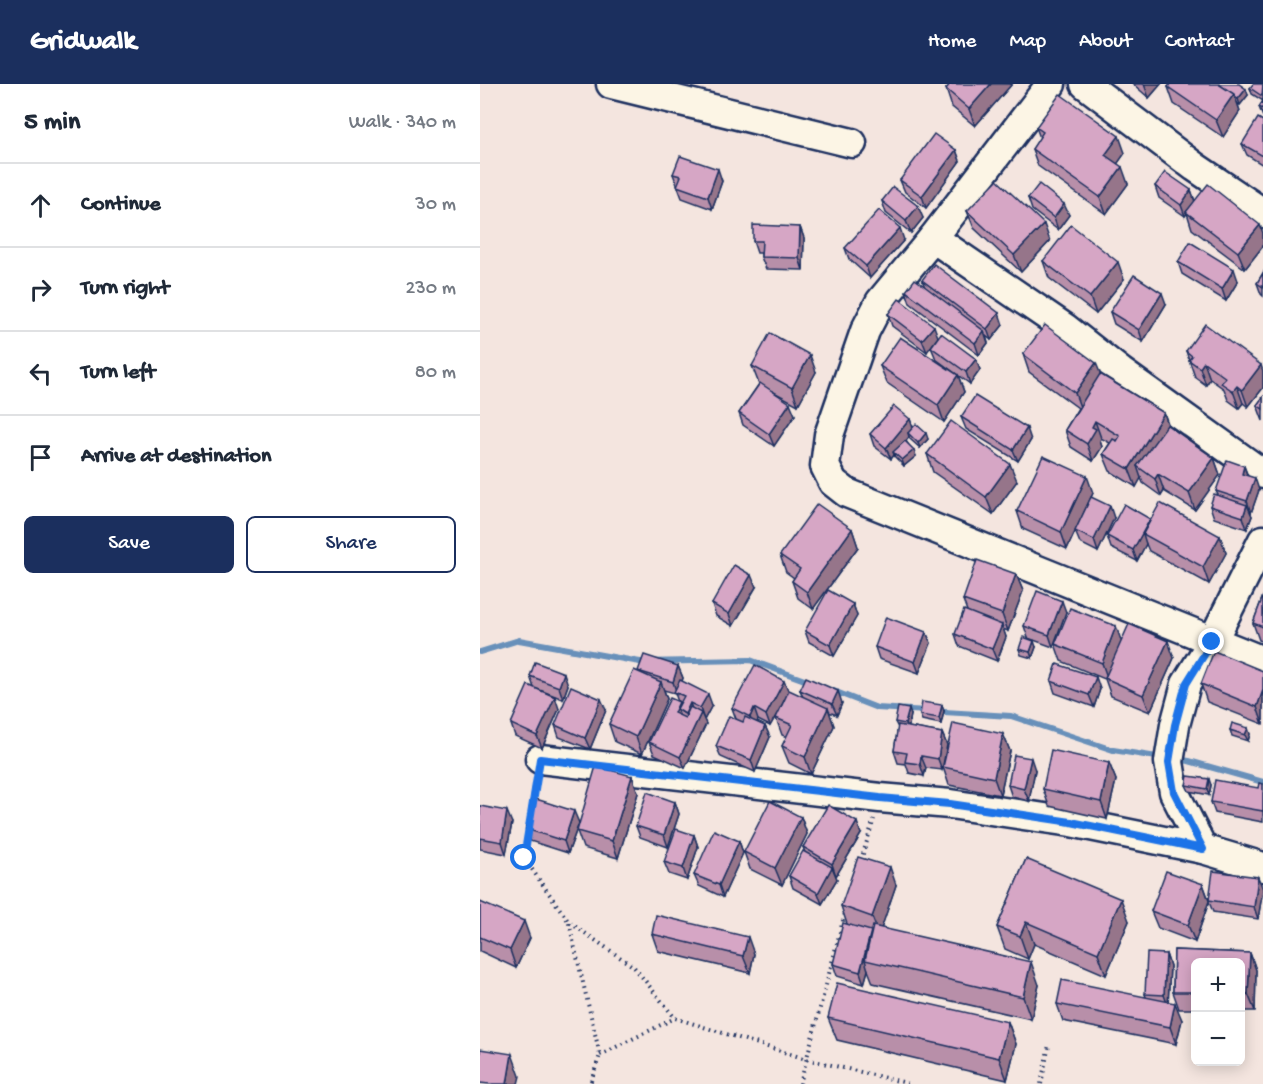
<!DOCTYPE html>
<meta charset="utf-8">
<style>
body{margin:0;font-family:"Gochi Hand",sans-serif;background:#f2f2f3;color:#1f2937}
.controls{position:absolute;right:18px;bottom:18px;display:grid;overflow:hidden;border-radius:9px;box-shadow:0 3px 15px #0003}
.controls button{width:54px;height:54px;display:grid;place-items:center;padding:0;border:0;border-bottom:2px solid #e0e1e3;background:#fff;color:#1f2937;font:30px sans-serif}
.stop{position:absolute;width:18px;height:18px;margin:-14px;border:4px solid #1a73e8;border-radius:50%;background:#fff}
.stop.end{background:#1a73e8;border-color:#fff;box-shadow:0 2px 6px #0008}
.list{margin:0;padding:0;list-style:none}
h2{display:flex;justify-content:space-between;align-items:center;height:78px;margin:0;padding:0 24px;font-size:26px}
h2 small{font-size:20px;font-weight:400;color:#747a83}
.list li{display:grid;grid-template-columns:39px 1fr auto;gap:18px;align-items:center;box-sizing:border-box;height:84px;padding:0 24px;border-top:2px solid #e0e1e3}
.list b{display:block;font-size:22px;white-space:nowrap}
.list em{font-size:20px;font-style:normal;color:#747a83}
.actions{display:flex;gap:12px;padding:18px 24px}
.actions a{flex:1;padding:14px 0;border:2px solid #1b2f5e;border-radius:9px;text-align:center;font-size:21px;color:#1b2f5e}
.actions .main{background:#1b2f5e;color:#fff}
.icon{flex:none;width:33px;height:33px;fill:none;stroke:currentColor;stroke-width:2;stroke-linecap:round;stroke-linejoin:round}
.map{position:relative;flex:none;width:783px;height:1000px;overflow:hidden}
header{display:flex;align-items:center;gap:36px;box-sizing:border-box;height:84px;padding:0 30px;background:#1b2f5e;color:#fff}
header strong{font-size:28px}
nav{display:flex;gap:33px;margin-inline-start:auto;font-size:21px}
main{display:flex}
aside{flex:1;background:#fff}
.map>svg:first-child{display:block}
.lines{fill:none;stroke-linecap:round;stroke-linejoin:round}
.stream{stroke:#6790ba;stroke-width:6}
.minor-casing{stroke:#1b2f5e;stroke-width:33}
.path{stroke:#1b2f5e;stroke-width:4;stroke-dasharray:1.5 4.5;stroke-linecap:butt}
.minor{stroke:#fcf5e5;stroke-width:28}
.wall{fill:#b88fa9;stroke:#1b2f5e;stroke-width:1.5}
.shaded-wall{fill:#96748a;stroke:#1b2f5e;stroke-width:1.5}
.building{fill:#d6a6c5;stroke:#1b2f5e;stroke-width:1.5}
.route{stroke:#1a73e8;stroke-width:8}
</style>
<header>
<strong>Gridwalk</strong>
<nav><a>Home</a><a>Map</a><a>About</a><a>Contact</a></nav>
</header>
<main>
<aside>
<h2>5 min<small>Walk · 340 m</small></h2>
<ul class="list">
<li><svg class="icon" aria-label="ahead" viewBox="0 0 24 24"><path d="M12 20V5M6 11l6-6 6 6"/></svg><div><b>Continue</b></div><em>30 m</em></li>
<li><svg class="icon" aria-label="right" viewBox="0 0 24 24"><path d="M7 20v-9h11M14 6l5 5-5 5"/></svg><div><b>Turn right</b></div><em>230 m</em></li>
<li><svg class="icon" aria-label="left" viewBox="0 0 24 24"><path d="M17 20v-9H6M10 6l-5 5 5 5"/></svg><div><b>Turn left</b></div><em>80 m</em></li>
<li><svg class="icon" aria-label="arrive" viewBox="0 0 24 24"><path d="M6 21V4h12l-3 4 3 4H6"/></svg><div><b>Arrive at destination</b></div></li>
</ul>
<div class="actions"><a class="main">Save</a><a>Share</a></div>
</aside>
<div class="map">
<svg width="783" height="1000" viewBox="0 0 783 1000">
<rect width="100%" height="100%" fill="#f4e5df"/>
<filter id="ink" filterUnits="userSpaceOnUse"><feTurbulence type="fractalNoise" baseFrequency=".0167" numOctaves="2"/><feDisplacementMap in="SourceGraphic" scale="12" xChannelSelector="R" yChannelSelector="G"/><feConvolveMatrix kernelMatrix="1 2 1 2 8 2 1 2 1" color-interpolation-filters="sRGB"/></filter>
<g filter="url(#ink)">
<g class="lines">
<g class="stream">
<polyline points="0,568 39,556 160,578 270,576 330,598"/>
<polyline points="351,606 397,624 531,632 633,666 683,674"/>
<polyline points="696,675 709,677 783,698"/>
</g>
<g class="minor-casing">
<g id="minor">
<polyline points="131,0 372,59"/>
<polyline points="571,0 453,154 400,218 385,247 349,351 345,382 353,398 367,409 783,577"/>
<polyline points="605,0 715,83 783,129"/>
<polyline points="453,154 585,244 641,288 783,390"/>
<polyline points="60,675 400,714 470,720 591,738 723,765 783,783"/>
<polyline points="723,765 694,708 689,678 695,641 706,600 732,558 783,456"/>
</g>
</g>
<g class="path">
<polyline points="50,735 56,695"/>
<polyline points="48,746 44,774 89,838 154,883 195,934"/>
<polyline points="381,776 394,735"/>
<polyline points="89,839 120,971 110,1000"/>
<polyline points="120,971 195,934 326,975 431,1000"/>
<polyline points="320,1000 365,829"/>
<polyline points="561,1000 569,961"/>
</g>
<use href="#minor" class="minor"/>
</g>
<g class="wall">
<polygon points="532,0 495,42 472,23 466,5"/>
<polygon points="653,0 681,0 669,14"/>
<polygon points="783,0 783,17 772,10 770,4"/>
<polygon points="688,3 768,11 760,21 757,19 760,27 743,53 694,20"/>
<polygon points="783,17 783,33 779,23"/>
<polygon points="783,37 783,81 767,71 762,60"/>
<polygon points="556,43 645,69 637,80 648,100 626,130 558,82 552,65 560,54"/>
<polygon points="476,66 480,77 446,124 425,108 420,96"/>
<polygon points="193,90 242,97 232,125 202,114"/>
<polygon points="675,102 711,106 715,117 783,149 783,162 765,185 712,145 707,129 705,132 679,114"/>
<polygon points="548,114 589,131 578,146 552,126"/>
<polygon points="402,117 443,134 431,149 406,129"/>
<polygon points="487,127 570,157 541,188 494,144"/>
<polygon points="320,143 324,154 323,186 286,185 281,173 281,169 277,169 273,157"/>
<polygon points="424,156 390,194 369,175 365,164"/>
<polygon points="563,177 644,195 616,230 569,194"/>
<polygon points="698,178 758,197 746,217 702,190"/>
<polygon points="783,189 783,212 781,210 777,199"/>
<polygon points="442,196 523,241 511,256 506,252 508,259 499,271 430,219 426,207 445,203"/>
<polygon points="686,220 663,258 634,240 630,228"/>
<polygon points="408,230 454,242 447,268 412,242"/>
<polygon points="451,263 496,275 500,286 490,300 456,275"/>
<polygon points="706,267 783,287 783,304 768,323 763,319 759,324 748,316 744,305 730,295 726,301 715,293"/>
<polygon points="543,270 621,290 684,329 689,342 734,374 740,391 715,426 684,407 681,412 663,399 661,394 656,403 630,387 623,370 630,359 621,354 620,357 622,363 613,377 591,363 585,346 598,324 549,288"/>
<polygon points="272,282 336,288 318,321 292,307 315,331 294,362 263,341 259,329 279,300"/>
<polygon points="400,282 478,291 484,308 464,338 407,299"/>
<polygon points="783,313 783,337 777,321"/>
<polygon points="481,333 551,356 538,377 486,345"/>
<polygon points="430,335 433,344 448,355 440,364 430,355 429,353 426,357 436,372 424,382 415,373 414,371 411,375 394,362 390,350"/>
<polygon points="447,370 537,397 513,430 453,388"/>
<polygon points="764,382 768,392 779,406 771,429 770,429 772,432 767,445 734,434 730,422 738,411 736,407"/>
<polygon points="613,409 587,465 543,445 537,427"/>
<polygon points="634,434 618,468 600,459 595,447"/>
<polygon points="670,437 740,452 746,469 729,500 669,467 666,460 657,477 631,464 627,452"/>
<polygon points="372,445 378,463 333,525 318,514 312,497 314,494 306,488 300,471"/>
<polygon points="536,490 543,507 528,547 523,545 526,553 517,577 479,562 475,550 487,527 483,516"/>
<polygon points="276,503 253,542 236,532 232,520"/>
<polygon points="783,512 783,558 779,556 773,539"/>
<polygon points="373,520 377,532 354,572 329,558 325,547"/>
<polygon points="586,528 573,563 548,554 544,542"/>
<polygon points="446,548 451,559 439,589 399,575 395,563"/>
<polygon points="642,557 694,574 670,628 631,612 625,595 581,577 575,560"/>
<polygon points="556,563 552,574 541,571 539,565"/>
<polygon points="198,582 203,594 202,597 232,621 224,636 226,640 205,684 174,670 169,658 198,618 195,609 184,606 187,615 162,670 135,658 129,640 158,588"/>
<polygon points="783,587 783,640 727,618 721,600"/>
<polygon points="50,592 88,601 83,615 57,605 79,625 62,664 35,652 31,640 54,604"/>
<polygon points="571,597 620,605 614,623 575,609"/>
<polygon points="320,606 362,619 357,631 349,628 354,642 331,690 309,679 302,662 307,653 302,651 296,634 301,623 290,642 278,636 277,638 285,642 290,653 275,688 241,673 236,662 256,635 252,624 308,607 323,613"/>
<polygon points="126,626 110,665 79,653 75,641"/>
<polygon points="464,627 461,640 442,636 440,631"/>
<polygon points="431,631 428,643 462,649 467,661 462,686 446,684 444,692 429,689 426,680 418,679 414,667 418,644 415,638"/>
<polygon points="750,646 770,650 768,657 752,652"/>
<polygon points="523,650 530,667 520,711 469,701 463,683"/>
<polygon points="629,679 636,696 627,735 569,722 563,705"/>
<polygon points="555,686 549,717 532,713 528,701"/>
<polygon points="152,692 158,709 138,774 103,764 97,747"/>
<polygon points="783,700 783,738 735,729 731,718 778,704"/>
<polygon points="706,701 731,701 729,711 709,707"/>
<polygon points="195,718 199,730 188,763 160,753 156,742"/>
<polygon points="0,722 32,739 26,770 0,765"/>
<polygon points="321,733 327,750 302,801 270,785 264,768"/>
<polygon points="99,739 88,769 50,757 46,745"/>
<polygon points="381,750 356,792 355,791 357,795 342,820 313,804 309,792 325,769 323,763"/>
<polygon points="214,751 218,763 207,796 189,790 184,778"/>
<polygon points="259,757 263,769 243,813 219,802 214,791"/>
<polygon points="546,775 649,837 626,891 554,860 548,875 525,865 517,843"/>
<polygon points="723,800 729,816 783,805 778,835 733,828 729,818 715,858 678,844 671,827"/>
<polygon points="416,801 401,844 559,901 551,935 393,899 388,886 384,900 357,892 353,880 367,840 361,822"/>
<polygon points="0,818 50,854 36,884 0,867"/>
<polygon points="172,850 274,870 270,889 178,867"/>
<polygon points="694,866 770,869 776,886 775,927 760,927 760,879 716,879 716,925 699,925 693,908"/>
<polygon points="686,870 690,882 688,918 702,936 696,960 583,937 577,920 666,913 665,910"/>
<polygon points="348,934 528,938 536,960 527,996 357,956"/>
</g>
<g class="shaded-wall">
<polygon points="511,0 532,0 495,42 489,25"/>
<polygon points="664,0 681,0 669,14"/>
<polygon points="766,5 768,11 760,21 758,15"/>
<polygon points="754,10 760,27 743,53 736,36"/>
<polygon points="639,52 645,69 631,89 625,71"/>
<polygon points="476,66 480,77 446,124 442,112"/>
<polygon points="642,83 648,100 626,130 620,113"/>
<polygon points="238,85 242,97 232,125 228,113"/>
<polygon points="711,106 715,118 706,128 707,129 705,132 701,121"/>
<polygon points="584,120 589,131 578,146 574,134"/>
<polygon points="438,122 443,134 431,149 426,137"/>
<polygon points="564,140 570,157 541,188 534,171"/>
<polygon points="780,141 783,149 783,162 765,185 758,168"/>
<polygon points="320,143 324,154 323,186 319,174"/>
<polygon points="420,144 424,156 390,194 386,182"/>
<polygon points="638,178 644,195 616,230 610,213"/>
<polygon points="754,185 758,197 746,217 742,205"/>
<polygon points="682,209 686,220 663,258 659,246"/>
<polygon points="519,229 523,241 511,256 507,245"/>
<polygon points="454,242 458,253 447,268 442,256"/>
<polygon points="504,247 508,259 499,271 495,259"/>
<polygon points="330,271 336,288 318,321 312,304"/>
<polygon points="496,275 500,286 490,300 486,288"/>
<polygon points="724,278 730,295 726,301 720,284"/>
<polygon points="616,279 623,296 601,326 595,309"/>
<polygon points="781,281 783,287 783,304 768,323 762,306"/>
<polygon points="478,291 484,308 464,338 458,321"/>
<polygon points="757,302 763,319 759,324 753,307"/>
<polygon points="310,319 315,331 294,362 289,350"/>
<polygon points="684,329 690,347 657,382 661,394 656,403 649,385"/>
<polygon points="430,335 434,347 428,349 429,353 415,370 413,368 414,371 411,375 406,364"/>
<polygon points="615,337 621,354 620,357 622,363 613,377 607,360 612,343"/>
<polygon points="547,344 551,356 538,377 533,366"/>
<polygon points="446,349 448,355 440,364 438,359"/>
<polygon points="434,366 436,372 424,382 422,376"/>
<polygon points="734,374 740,391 715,426 709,409"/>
<polygon points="530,380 537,397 513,430 506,413"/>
<polygon points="764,382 768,394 762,390"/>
<polygon points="678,390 684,407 681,412 675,395"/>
<polygon points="607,392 613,409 587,465 581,448"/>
<polygon points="775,394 779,406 771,429 767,417"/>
<polygon points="767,421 772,432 767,445 763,433"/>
<polygon points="630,422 634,434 618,468 614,456"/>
<polygon points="670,435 674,446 663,450 666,460 657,477 653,466"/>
<polygon points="372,445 378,463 333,525 327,508"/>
<polygon points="740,452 746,469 729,500 723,483"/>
<polygon points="536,490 543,507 528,547 522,530"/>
<polygon points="271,491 276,503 253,542 249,530"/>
<polygon points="582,517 586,528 573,563 569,551"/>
<polygon points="373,520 377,532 354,572 350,561"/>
<polygon points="522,541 526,553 517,577 512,565"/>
<polygon points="636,542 642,559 628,596 622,579"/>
<polygon points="446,548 451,559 439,589 435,578"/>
<polygon points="554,557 556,563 552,574 550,568"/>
<polygon points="688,557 694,574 670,628 663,611"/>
<polygon points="198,582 203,594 197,610 193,598"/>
<polygon points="84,589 88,601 83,615 79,603"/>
<polygon points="616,593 620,605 614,623 609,611"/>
<polygon points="304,597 309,608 290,642 286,631"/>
<polygon points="181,598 187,615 162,670 156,653"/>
<polygon points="783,606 783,640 777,623"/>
<polygon points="358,607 362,619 357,631 352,620"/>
<polygon points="228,610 232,621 224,636 220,624"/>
<polygon points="75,613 79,625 62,664 57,652"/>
<polygon points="121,615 126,626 110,665 105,654"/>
<polygon points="199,618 203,629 197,625 201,636 194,629"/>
<polygon points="210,619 214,631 209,641 205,630"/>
<polygon points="462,621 464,627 461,640 459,634"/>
<polygon points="274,624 278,636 274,645 270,633"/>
<polygon points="348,624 354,642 331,690 325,673"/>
<polygon points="429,625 431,631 428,646 425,640"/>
<polygon points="221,629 226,640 205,684 200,673"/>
<polygon points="285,642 290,653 275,688 271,676"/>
<polygon points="768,644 770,650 768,657 765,651"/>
<polygon points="462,649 467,661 462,686 458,675"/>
<polygon points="523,650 530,667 520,711 514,694"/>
<polygon points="441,672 446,684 444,692 440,680"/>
<polygon points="551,674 555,686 549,717 544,705"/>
<polygon points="629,679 636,696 627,735 621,718"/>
<polygon points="152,692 158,709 138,774 132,757"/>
<polygon points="729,695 731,701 729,711 727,705"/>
<polygon points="195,718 199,730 188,763 184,751"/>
<polygon points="27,727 32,739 26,770 22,758"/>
<polygon points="94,727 99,739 88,769 84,757"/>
<polygon points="321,733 327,750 302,801 295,784"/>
<polygon points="377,738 381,750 356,792 352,780"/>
<polygon points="214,751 218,763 207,796 203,784"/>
<polygon points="259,757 263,769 243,813 239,801"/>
<polygon points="352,783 357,795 342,820 338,809"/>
<polygon points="410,783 416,801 399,851 392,833"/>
<polygon points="778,793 783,805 778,835 774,823"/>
<polygon points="723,800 729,817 715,858 708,841"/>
<polygon points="641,815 649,837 626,891 618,869"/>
<polygon points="44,837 50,854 36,884 30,866"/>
<polygon points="546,838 554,860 548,875 540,852"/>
<polygon points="391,847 385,876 388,886 384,900 380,888"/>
<polygon points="268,853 274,870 270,889 263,872"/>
<polygon points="770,869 776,886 775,927 768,910"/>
<polygon points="686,870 690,882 688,922 684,911"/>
<polygon points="551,878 559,901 551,935 543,913"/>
<polygon points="695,919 702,936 696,960 690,943"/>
<polygon points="528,938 536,960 527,996 519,974"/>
<polygon points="32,970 40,992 38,1000 27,1000"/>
</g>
<g class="building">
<polygon points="470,0 511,0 489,25 466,5"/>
<polygon points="690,0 739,0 754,10 736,36 688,3"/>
<polygon points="741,0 759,0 766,5 758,15 755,13 754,10 740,1"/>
<polygon points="773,0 783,0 782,12 770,4"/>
<polygon points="580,10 639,52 625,71 642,83 620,113 552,65 563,48 556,43"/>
<polygon points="783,17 783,25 779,23"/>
<polygon points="778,34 783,37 783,72 762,60"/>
<polygon points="454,50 476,66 442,112 420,96"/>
<polygon points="200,72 238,85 228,113 197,102 201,92 193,90"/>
<polygon points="685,88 711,106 701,121 675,102"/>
<polygon points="517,96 564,140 534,171 487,127"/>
<polygon points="559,100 584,120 574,134 548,114"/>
<polygon points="728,100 780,141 758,168 706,128"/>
<polygon points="413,103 438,122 426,137 402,117"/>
<polygon points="399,126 420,144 386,182 365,164"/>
<polygon points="273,141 320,143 319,174 281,173 282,157 273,157"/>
<polygon points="591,141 638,178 610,213 563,177"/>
<polygon points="710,158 754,185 742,205 698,178"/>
<polygon points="454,180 519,229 507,245 442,196"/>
<polygon points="783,189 783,203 777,199"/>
<polygon points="654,191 682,209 659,246 630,228"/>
<polygon points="435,195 504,247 495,259 426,207"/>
<polygon points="419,215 454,242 442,256 408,230"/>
<polygon points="725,240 781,281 762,306 757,302 753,307 741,299 746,294 724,278 720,284 709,276 712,272 706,267"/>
<polygon points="565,241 616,279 595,309 543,270"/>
<polygon points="290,249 330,271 312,304 272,282"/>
<polygon points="461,249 496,275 486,288 451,263"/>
<polygon points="420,253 478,291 458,321 400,282"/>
<polygon points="620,290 684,329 649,385 623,370 633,355 637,357 640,352 615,337 612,343 616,345 607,360 585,346"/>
<polygon points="280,299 310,319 289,350 259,329"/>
<polygon points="495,312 547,344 533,366 481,333"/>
<polygon points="783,313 783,325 777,321"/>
<polygon points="414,322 430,335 406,364 390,350"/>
<polygon points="471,337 530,380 506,413 447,370"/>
<polygon points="436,340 446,349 438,359 428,349"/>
<polygon points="687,341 734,374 709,409 678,390 675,395 657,382"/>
<polygon points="425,357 434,366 422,376 413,368"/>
<polygon points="563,372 607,392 581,448 537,427"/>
<polygon points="747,376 764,382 762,390 775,394 767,417 736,407"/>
<polygon points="734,410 767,421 763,433 730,422"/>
<polygon points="611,413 630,422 614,456 595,447"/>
<polygon points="680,419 740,452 723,483 663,450"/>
<polygon points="337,420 372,445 327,508 312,497 320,485 300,471"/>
<polygon points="644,420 670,435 653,466 627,452"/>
<polygon points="497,476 536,490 522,530 483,516"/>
<polygon points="254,481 271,491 249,530 232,520"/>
<polygon points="348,506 373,520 350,561 325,547"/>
<polygon points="557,507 582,517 569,551 544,542"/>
<polygon points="783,512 783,543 773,539"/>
<polygon points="590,524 636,542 622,579 575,560"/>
<polygon points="484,526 522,541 512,565 475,550"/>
<polygon points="406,533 446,548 435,578 395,563"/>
<polygon points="649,540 688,557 663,611 625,594"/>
<polygon points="543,553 554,557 550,568 539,565"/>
<polygon points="734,567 783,587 783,606 777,623 721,600"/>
<polygon points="164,571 198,582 193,598 158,587"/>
<polygon points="55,578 84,589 79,603 50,592"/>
<polygon points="577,580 616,593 609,611 571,597"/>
<polygon points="275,581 304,597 286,631 274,624 270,633 252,624"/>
<polygon points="154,586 181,598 156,653 129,640"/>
<polygon points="326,593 358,607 352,620 320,606"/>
<polygon points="200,596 228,610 220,624 210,619 205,630 197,625 204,612 194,608"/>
<polygon points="48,601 75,613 57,652 31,640"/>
<polygon points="91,602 121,615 105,654 75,641"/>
<polygon points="309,606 348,624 325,673 302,662 312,641 296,634"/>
<polygon points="190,614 199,618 194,629 205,634 210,623 221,629 200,673 169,658"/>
<polygon points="442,618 462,621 459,634 440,631"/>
<polygon points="418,623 429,625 425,640 415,638"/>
<polygon points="249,632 263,638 265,633 285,642 271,676 236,662"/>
<polygon points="473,639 523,650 514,694 463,683"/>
<polygon points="752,639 768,644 765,651 750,646"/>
<polygon points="418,641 462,649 458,675 441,672 440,680 425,678 427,669 414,667"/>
<polygon points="571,666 629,679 621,718 563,705"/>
<polygon points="534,671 551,674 544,705 528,701"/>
<polygon points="116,682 152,692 132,757 97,747"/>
<polygon points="708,692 729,695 727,705 706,701"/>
<polygon points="735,696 778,704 779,699 783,700 783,727 731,718"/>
<polygon points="167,708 195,718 184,751 156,742"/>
<polygon points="56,715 94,727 84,757 46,745"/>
<polygon points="290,717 321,733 295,784 264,768"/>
<polygon points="348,721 377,738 352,780 323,763"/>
<polygon points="0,722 27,727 22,758 0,754"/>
<polygon points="196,745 214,751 203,784 184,778"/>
<polygon points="234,746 259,757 239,801 214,791"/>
<polygon points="323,767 352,783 338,809 309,792"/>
<polygon points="378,773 410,783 392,833 361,822"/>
<polygon points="546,775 641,815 618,869 546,838 540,852 517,843"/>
<polygon points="686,787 723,800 708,841 671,827"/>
<polygon points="733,787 778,793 774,823 729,816"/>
<polygon points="0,818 44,837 30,866 0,853"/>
<polygon points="176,831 268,853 263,872 172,850"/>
<polygon points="363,839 391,847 380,888 353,880"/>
<polygon points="393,842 551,878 543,913 385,876"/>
<polygon points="694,866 770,869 768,910 760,910 760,879 716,879 716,908 693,908"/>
<polygon points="667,869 686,870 684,911 665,910"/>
<polygon points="582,896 695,919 690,943 577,920"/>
<polygon points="357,899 528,938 519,974 348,934"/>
<polygon points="0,965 32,970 27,1000 9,1000 0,999"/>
</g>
</g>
<g class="lines" filter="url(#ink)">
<polyline class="route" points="44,774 60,675 400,714 470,720 591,738 723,765 694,708 689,678 695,641 706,600 732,558"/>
</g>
</svg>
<div class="controls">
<button>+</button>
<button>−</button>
</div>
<div class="stop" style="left:44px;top:774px"></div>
<div class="stop end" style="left:732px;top:558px"></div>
</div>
</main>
